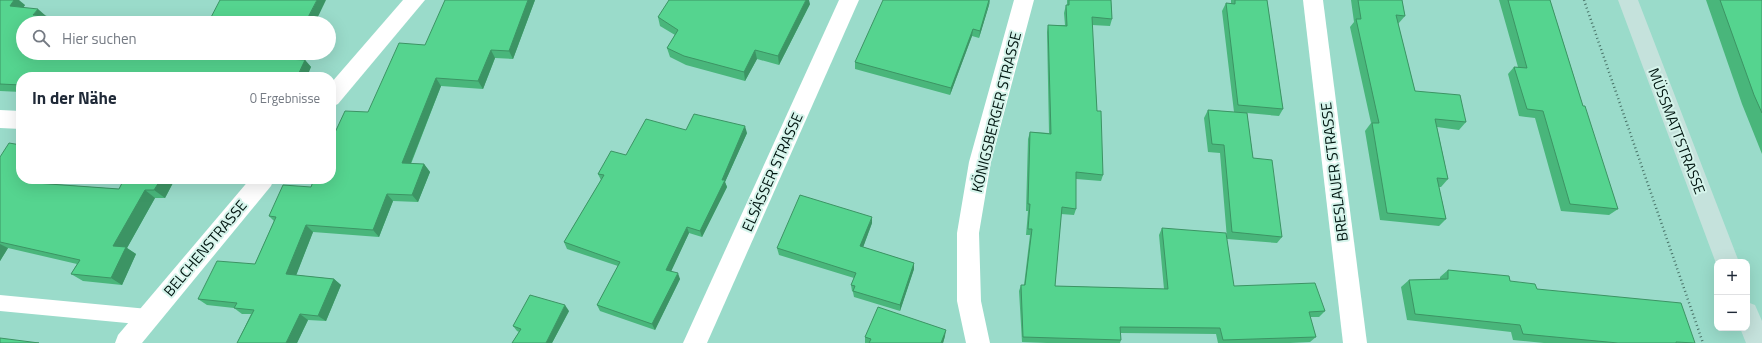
<!DOCTYPE html>
<html lang="de">
<meta charset="utf-8">
<style>
body{margin:0;font-family:"Titillium Web",sans-serif;background:#f6f6f7;color:#1f2937}
.controls{position:absolute;right:12px;bottom:12px;display:grid;overflow:hidden;border-radius:8px;box-shadow:0 4px 16px #0002}
.controls button{width:36px;height:36px;display:grid;place-items:center;padding:0;border:0;border-bottom:1px solid #e0e1e3;background:#fff;color:#1f2937;font:20px sans-serif}
.list{margin:0;padding:0;list-style:none}
h2{display:flex;justify-content:space-between;align-items:center;height:52px;margin:0;padding:0 16px;font-size:17px}
h2 small{font-size:13px;font-weight:400;color:#747a83}
.icon{flex:none;width:22px;height:22px;fill:none;stroke:currentColor;stroke-width:2;stroke-linecap:round;stroke-linejoin:round}
.map{position:relative;flex:none;width:1762px;height:343px;overflow:hidden}
.search{position:absolute;background:#fff;box-shadow:0 4px 16px #0002;left:16px;top:16px;width:320px;height:44px;display:flex;align-items:center;gap:10px;box-sizing:border-box;padding:0 14px;border-radius:22px;color:#747a83;font-size:15px}
.panel{position:absolute;background:#fff;box-shadow:0 4px 16px #0002;left:16px;top:72px;width:320px;height:112px;border-radius:16px}
.map>svg:first-child{display:block}
.lines{fill:none;stroke-linecap:round;stroke-linejoin:round}
.path{stroke:#487267;stroke-width:2.5;stroke-dasharray:1 3;stroke-linecap:butt}
.lane{fill:#fff;fill-rule:evenodd}
.street{fill:#fff;fill-rule:evenodd}
.secondary{fill:#c5e2dc;fill-rule:evenodd}
.wall{fill:#49b67b}
.shaded-wall{fill:#3c9464}
.building{fill:#55d48f;stroke:#3c9464}
.labels{text-anchor:middle;dominant-baseline:central;stroke-width:4;stroke-linejoin:round;paint-order:stroke}
.street-label{font-size:15px;fill:#001510;stroke:#d5f4eb}
</style>
<div class="map">
<svg width="1762" height="343" viewBox="0 0 1762 343">
<rect width="100%" height="100%" fill="#9adbca"/>
<g class="lines">
<polyline class="path" points="1584,0 1703,343"/>
<polygon class="lane" points="0,295 148,309 154,311 157,317 154,323 148,325 0,311"/>
<g class="street">
<polygon points="403,0 425,0 338,104 331,107 331,83"/>
<polygon points="839,0 859,0 707,343 683,343"/>
<polygon points="1014,0 1034,0 991,162 979,233 981,301 990,343 966,343 957,301 957,233 969,162"/>
<polygon points="1303,0 1323,0 1367,343 1343,343"/>
<polygon points="0,110 21,111 21,129 0,128"/>
<polygon points="250,179 274,179 271,186 142,343 115,343 118,335"/>
</g>
<g class="secondary">
<polygon points="1618,0 1638,0 1739,262 1717,262 1717,266"/>
<polygon points="1747,302 1755,305 1762,321 1762,343 1746,343 1740,328 1747,328"/>
</g>
</g>
<g class="wall">
<polygon points="0,0 25,5 23,8 23,53 300,53 297,60 305,60 311,67 21,77 21,92 0,91"/>
<polygon points="535,0 513,59 495,58 483,89 441,86 411,164 424,164 430,172 418,202 393,201 379,237 313,232 296,275 334,279 341,285 326,321 308,320 297,343 237,343 251,314 242,314 234,308 207,305 198,299 255,264 274,221 269,216 311,187 368,112 425,45"/>
<polygon points="990,0 989,5 979,38 972,36 950,95 855,69 855,62"/>
<polygon points="1067,0 1111,0 1112,19 1110,26 1092,25 1097,111 1103,175 1101,181 1076,179 1076,209 1074,215 1061,214 1055,286 1164,289 1159,235 1162,228 1234,286 1325,311 1319,317 1310,317 1316,337 1310,342 1290,343 1218,343 1216,334 1120,333 1121,340 1120,343 1047,343 1022,342 1019,291 1021,285 1024,285 1030,235 1026,235 1028,211 1026,211 1028,139 1030,132 1049,133 1047,32 1048,25 1065,25 1064,13 1066,5 1067,5"/>
<polygon points="1231,0 1267,0 1283,109 1279,116 1247,113 1253,158 1282,237 1277,243 1227,239 1220,153 1208,152 1204,118 1208,110 1234,112 1222,11 1226,3 1231,4"/>
<polygon points="1351,0 1402,0 1405,16 1398,24 1415,91 1466,122 1459,130 1437,127 1448,179 1441,187 1439,187 1446,219 1439,226 1380,220 1365,131 1371,123 1350,27 1354,22"/>
<polygon points="1499,0 1550,0 1583,106 1618,209 1609,215 1561,211 1535,118 1519,116 1508,74 1514,67 1518,67"/>
<polygon points="1706,0 1762,0 1762,154 1742,104"/>
<polygon points="810,4 779,65 757,59 745,81 686,65 670,57 667,48 675,35 660,26 658,17"/>
<polygon points="686,130 747,133 725,182 727,187 702,237 689,233 671,271 680,279 655,330 600,311 597,305 618,266 567,249 564,242 601,180 598,174 626,155"/>
<polygon points="0,157 21,179 54,179 51,184 119,189 124,179 175,179 165,198 155,198 127,248 136,254 122,285 83,281 71,274 77,264 8,248 0,261"/>
<polygon points="872,223 863,247 914,263 914,269 900,311 854,297 853,292 852,291 851,285 854,278 779,255 777,248"/>
<polygon points="1448,270 1510,281 1537,289 1695,343 1544,343 1513,340 1511,332 1407,320 1401,287 1409,280 1440,279 1440,277"/>
<polygon points="569,311 552,343 512,343 519,332 517,331 513,326"/>
<polygon points="945,336 943,343 865,343 865,337"/>
</g>
<g class="shaded-wall">
<polygon points="14,0 19,0 25,5 19,14 10,6"/>
<polygon points="317,0 326,0 315,23 305,23"/>
<polygon points="528,0 535,0 513,59 509,51"/>
<polygon points="806,0 809,0 810,4 779,65 778,56"/>
<polygon points="990,0 989,5 979,38 980,31"/>
<polygon points="38,9 46,16 33,15"/>
<polygon points="973,29 972,36 950,95 951,88"/>
<polygon points="491,50 495,58 483,89 478,81"/>
<polygon points="755,50 757,59 745,81 744,72"/>
<polygon points="290,53 300,53 293,66 287,59"/>
<polygon points="305,60 311,67 307,77 297,77"/>
<polygon points="436,78 441,86 408,170 402,163"/>
<polygon points="745,126 747,133 725,182 727,187 702,237 700,231 722,180"/>
<polygon points="424,164 430,172 418,202 412,195"/>
<polygon points="38,179 54,179 47,191 35,183"/>
<polygon points="161,179 175,179 165,198 154,190"/>
<polygon points="145,190 155,198 127,248 136,254 122,285 111,278 113,246"/>
<polygon points="387,194 393,201 379,237 373,230"/>
<polygon points="872,217 872,223 861,253 860,246"/>
<polygon points="306,225 313,232 294,281 286,274"/>
<polygon points="687,227 689,233 669,276 666,270"/>
<polygon points="0,244 8,248 0,261"/>
<polygon points="914,263 914,269 900,311 900,305"/>
<polygon points="678,273 680,279 655,330 652,324"/>
<polygon points="334,279 341,285 326,321 318,316"/>
<polygon points="565,305 569,311 552,343 546,343"/>
<polygon points="300,314 308,320 297,343 286,343"/>
<polygon points="946,330 945,336 943,343 941,343"/>
</g>
<g class="building">
<polygon points="0,0 14,0 10,6 38,9 33,15 62,18 60,20 95,23 23,23 23,53 290,53 287,59 305,60 297,77 21,77 21,85 0,84"/>
<polygon points="220,0 317,0 305,23 208,23"/>
<polygon points="445,0 528,0 509,51 491,50 478,81 436,78 402,163 424,164 412,195 387,194 373,230 306,225 286,274 334,279 318,316 300,314 286,343 237,343 254,310 234,308 237,303 198,299 217,261 255,264 276,217 269,216 283,185 311,187 314,179 331,179 331,141 345,111 368,112 399,43 425,45"/>
<polygon points="669,0 806,0 778,56 755,50 744,72 684,56 667,48 678,30 658,17"/>
<polygon points="883,0 989,0 980,31 973,29 951,88 855,62"/>
<polygon points="1069,0 1111,0 1112,19 1092,17 1097,111 1101,111 1103,175 1076,172 1076,209 1062,207 1055,286 1168,289 1162,228 1226,233 1234,286 1315,283 1325,311 1309,312 1316,337 1223,340 1220,328 1120,327 1121,340 1023,337 1021,285 1025,285 1032,229 1028,229 1030,204 1028,204 1030,132 1051,134 1048,25 1067,26 1066,5 1069,5"/>
<polygon points="1235,0 1267,0 1283,109 1238,105 1226,3 1235,4"/>
<polygon points="1358,0 1402,0 1405,16 1396,15 1415,91 1460,95 1466,122 1435,119 1448,179 1437,178 1446,219 1387,213 1372,123 1379,123 1356,19 1361,19"/>
<polygon points="1508,0 1550,0 1583,106 1585,106 1618,209 1570,204 1543,111 1527,109 1514,67 1527,68"/>
<polygon points="1720,0 1762,0 1762,113 1754,95"/>
<polygon points="1208,110 1247,113 1253,158 1272,160 1282,237 1232,232 1224,145 1212,144"/>
<polygon points="694,114 745,126 722,180 725,180 700,231 687,227 666,270 678,273 652,324 597,305 620,262 564,242 604,175 598,174 611,151 626,155 646,119 686,130"/>
<polygon points="9,143 21,145 21,179 38,179 35,183 119,189 124,179 161,179 154,190 145,190 113,246 126,247 111,278 71,274 80,260 0,242 0,157"/>
<polygon points="800,195 872,217 860,246 914,263 900,305 853,291 855,286 851,285 856,273 777,248"/>
<polygon points="1448,270 1509,276 1510,281 1535,284 1537,289 1681,303 1695,343 1676,342 1676,343 1618,343 1523,334 1520,325 1415,314 1409,280 1448,279"/>
<polygon points="530,295 565,305 546,343 512,343 521,329 513,326"/>
<polygon points="878,307 946,330 941,343 869,343 871,339 865,337"/>
<polygon points="0,338 39,343 0,343"/>
</g>
<g class="labels">
<g class="street-label">
<text transform="translate(996 112) rotate(-76)">KÖNIGSBERGER STRASSE</text>
<text transform="translate(1677 131) rotate(69)">MÜSSMATTSTRASSE</text>
<text transform="translate(772 172) rotate(-66)">ELSÄSSER STRASSE</text>
<text transform="translate(1334 172) rotate(-97)">BRESLAUER STRASSE</text>
<text transform="translate(205 248) rotate(-50)">BELCHENSTRASSE</text>
</g>
</g>
</svg>
<div class="controls">
<button>+</button>
<button>−</button>
</div>
<div class="search"><svg class="icon" aria-label="search" viewBox="0 0 24 24"><circle cx="10" cy="10" r="6"/><path d="M15 15l6 6"/></svg>Hier suchen</div>
<section class="panel">
<h2>In der Nähe<small>0 Ergebnisse</small></h2>
<ul class="list">
</ul>
</section>
</div>
